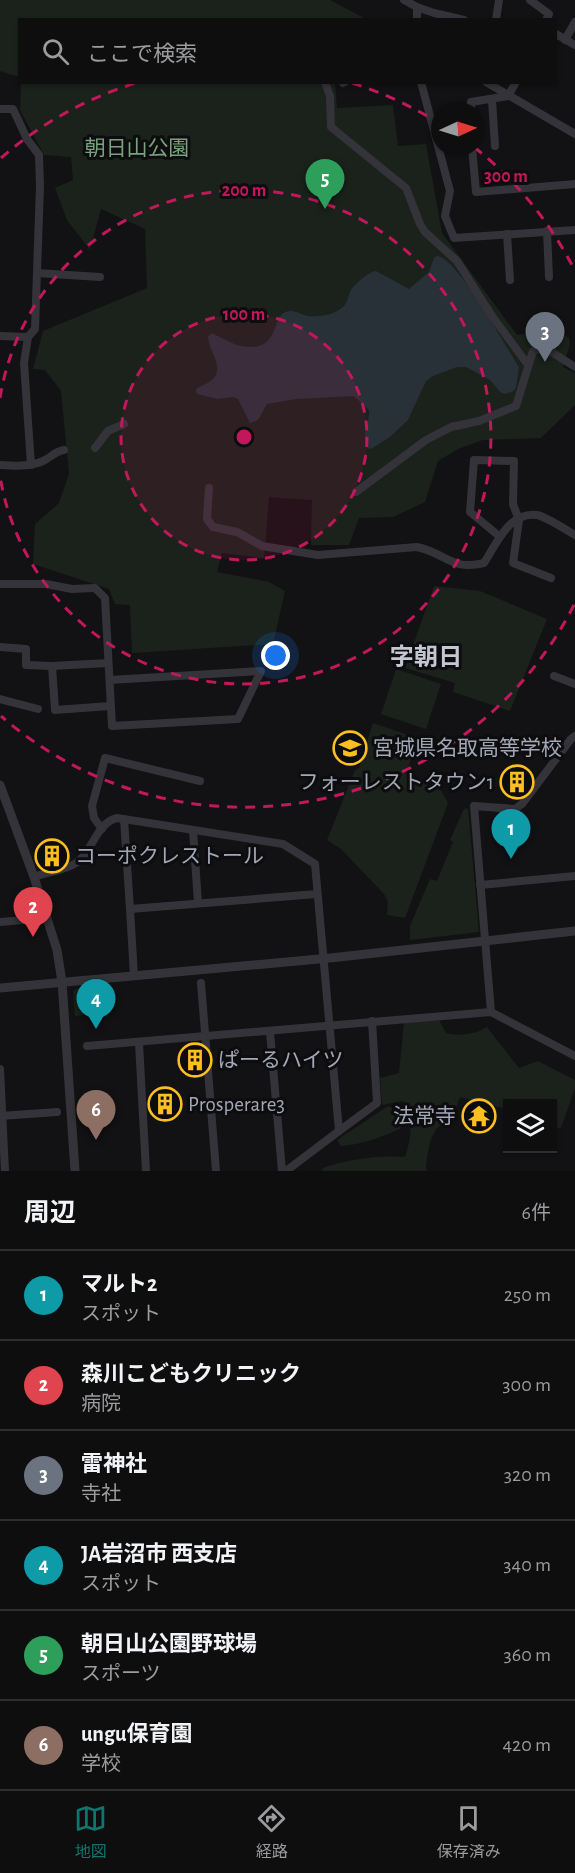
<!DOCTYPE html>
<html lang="ja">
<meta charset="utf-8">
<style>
body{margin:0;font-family:"Alegreya Sans","Noto Sans JP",sans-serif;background:#171718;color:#f1f3f6}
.controls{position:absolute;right:18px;bottom:18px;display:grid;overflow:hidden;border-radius:0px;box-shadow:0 2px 4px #0004}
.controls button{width:54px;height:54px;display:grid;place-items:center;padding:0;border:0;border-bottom:2px solid #2e2e2f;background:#0e0e0f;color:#f1f3f6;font:30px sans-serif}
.compass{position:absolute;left:431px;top:102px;width:54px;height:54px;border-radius:50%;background:#0e0e0f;box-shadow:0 2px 4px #0004;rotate:86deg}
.you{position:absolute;left:276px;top:656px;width:21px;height:21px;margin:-15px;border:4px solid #fff;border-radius:50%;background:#1a73e8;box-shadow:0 0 0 9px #1a73e833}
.badge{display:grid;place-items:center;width:39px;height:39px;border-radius:50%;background:#0f766e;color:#fff;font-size:20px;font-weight:700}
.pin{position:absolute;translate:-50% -50px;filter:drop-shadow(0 2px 3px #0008)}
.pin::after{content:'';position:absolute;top:32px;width:21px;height:18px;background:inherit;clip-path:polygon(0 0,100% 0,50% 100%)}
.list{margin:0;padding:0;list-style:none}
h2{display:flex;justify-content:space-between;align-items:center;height:78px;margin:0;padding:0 24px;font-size:26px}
h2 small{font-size:20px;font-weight:400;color:#9b9c9e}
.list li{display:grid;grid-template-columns:39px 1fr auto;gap:18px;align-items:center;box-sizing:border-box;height:90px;padding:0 24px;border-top:2px solid #2e2e2f}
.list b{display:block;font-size:22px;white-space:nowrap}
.list p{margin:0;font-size:20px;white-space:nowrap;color:#9b9c9e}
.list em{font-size:20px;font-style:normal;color:#9b9c9e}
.icon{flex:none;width:33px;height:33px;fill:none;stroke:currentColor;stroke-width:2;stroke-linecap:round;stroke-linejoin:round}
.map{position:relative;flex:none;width:575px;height:1171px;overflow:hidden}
.search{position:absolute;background:#0e0e0f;box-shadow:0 2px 4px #0004;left:18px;right:18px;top:18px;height:66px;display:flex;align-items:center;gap:15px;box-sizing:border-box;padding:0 21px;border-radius:0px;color:#9b9c9e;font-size:22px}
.sheet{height:618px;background:#0e0e0f}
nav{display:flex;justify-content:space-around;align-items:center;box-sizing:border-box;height:84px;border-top:2px solid #2e2e2f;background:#0e0e0f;font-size:16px;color:#9b9c9e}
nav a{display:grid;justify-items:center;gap:3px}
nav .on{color:#0f766e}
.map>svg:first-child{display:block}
.green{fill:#1a221b}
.water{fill:#283038}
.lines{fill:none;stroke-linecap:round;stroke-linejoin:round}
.minor{stroke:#333339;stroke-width:8}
.tertiary{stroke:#333339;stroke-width:9}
.ring{fill:none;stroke:#c2185b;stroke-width:3;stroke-dasharray:10 8}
.labels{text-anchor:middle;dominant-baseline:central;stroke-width:6;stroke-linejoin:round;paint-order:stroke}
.park-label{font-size:21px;fill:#78a17d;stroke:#0d0d0f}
.poi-label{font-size:21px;fill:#a2a7b5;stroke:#0d0d0f;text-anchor:start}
.quarter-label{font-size:24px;font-weight:bold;fill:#c4c6d1;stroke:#0d0d0f}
.centre{fill:#c2185b;stroke:#0d0d0f;stroke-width:3}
.ring-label{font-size:18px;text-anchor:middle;font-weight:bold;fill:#c2185b;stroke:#0d0d0f;stroke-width:6;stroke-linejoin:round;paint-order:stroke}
</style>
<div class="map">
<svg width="575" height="1171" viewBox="0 0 575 1171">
<rect width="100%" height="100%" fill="#121214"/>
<g class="green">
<polygon points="0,0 330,0 366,19 20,20 19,77 0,71"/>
<polygon points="21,82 335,83 337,108 393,105 398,146 426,144 442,233 517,335 557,330 569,338 570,344 563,367 575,373 575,405 541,438 483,440 458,449 438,461 425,502 393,517 359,518 349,545 311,545 312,500 269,497 264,558 222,553 217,572 269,582 285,591 273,644 132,653 130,605 115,604 109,589 33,564 35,524 59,503 69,474 61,391 45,370 33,369 43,331 147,288 145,229 101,209 90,250 67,220 55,188 73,180 71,157 44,155 20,110"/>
<polygon points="434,586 480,591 547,619 510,711 453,692 455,683 405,668"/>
<polygon points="396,669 441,684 426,729 381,714"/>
<polygon points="373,723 417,738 406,775 441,790 448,803 405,918 387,915 388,902 384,894 341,849 327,840 355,770 359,768"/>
<polygon points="468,808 479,932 410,940 410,926 430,879 437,881 453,842 450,840 464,809"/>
<polygon points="109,985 111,1012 75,1016 73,992 75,989"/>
<path d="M 439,1020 L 446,1033 C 461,1036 473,1035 487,1027 L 519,1068 L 538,1061 L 575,1080 L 575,1088 L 561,1128 L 553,1127 L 552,1104 L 508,1104 L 507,1109 L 460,1097 L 450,1125 C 448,1125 441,1125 440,1126 C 430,1131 427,1158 426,1168 L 427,1171 L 322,1171 L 323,1168 C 349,1159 378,1155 405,1157 C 413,1132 412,1125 403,1101 L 382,1105 L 380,1078 L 399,1073 L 404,1023 Z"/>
<path d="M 388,1106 L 395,1110 L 402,1124 L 400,1129 C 381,1137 361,1145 341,1146 L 337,1140 Z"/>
</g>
<path class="water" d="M 437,256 C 457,257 506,347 519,367 L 516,388 L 512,392 L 505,394 L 500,392 L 490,380 L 466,367 L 457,367 L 433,376 L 426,381 L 408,420 L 390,437 L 371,449 L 367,448 C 361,436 370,423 369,410 L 354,396 L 296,399 L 267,404 L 258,420 L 250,423 L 238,399 L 233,397 L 218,399 L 197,394 L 196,389 C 201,386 209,383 213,379 C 225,367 208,350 208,336 L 212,333 C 220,337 229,342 237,345 C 285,357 268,310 291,311 C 296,311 303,315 308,316 C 320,317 334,315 343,307 C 348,302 348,296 351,290 C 355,284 368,272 376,271 L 409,289 L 429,272 L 434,258 Z"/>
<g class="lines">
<g class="minor">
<polyline points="404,0 417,7 417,20"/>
<polyline points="530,0 549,14 546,20"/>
<polyline points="417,7 434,13 464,20"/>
<polyline points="496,20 499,0"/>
<polyline points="556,34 575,45"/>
<polyline points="565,40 575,22"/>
<polyline points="325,82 330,96 331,127 406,188 420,224 425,232 457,261 492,316 528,365"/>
<polyline points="421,82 450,191 445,216 454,238 575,230"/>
<polyline points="486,82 575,134"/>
<polyline points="343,83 345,82"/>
<polyline points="492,100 495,146"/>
<polyline points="0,109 13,109 27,139 39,155 40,186 35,329 28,337 24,363 31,465"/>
<polyline points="471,111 471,102 508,96 516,82"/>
<polyline points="472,147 476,192 575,184"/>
<polyline points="547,231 549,277"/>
<polyline points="507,234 510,280"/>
<polyline points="37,273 100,277"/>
<polyline points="0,336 28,337"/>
<polyline points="95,448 108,431 124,424"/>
<path d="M 0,465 C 15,466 29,467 43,461 C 52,457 55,451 64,450"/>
<path d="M 209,488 L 207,519 L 213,527 L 237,532 L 262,546 L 318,555 L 417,547 C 446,553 451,571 484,563 C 496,545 509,511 537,515 C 547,517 566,530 575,535"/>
<polyline points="356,492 426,440 451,427 479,421 516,406 533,351 542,348 550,351 575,367"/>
<polyline points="499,536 470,512 474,460 514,461 513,504 519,520 513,563 551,578"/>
<polyline points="0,584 46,584 72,589 95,588 105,598 112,726 238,719 261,671 110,680"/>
<polyline points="0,647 26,649 26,665 52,666 108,663"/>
<polyline points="52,666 55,710 110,706"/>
<polyline points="554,676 575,684"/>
<polyline points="0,699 38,709"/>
<polyline points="124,819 130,909 317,894"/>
<polyline points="102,829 94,818 92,806 105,758 200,781"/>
<polyline points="193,830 198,903"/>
<path d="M 34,877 C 47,872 64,871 76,863 C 92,853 96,823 117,818 L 283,844 L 315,864 L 339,1131 L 286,1171"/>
<polyline points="480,885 575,876"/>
<polyline points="130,909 134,976"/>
<polyline points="0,922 34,919"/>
<polyline points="201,983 216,1171"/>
<polyline points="491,1012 474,806 515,809 522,804 571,739 575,736"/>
<polyline points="270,1032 282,1171"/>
<polyline points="139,1043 146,1171"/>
<polyline points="87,1046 491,1012 575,1056"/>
<polyline points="0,1069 5,1171"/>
<polyline points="0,1116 57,1112"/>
<polyline points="339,1131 377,1103 372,1021"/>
</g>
<g class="tertiary">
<polyline points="0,785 34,877 57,950 62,982 75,1171"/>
<polyline points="0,988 330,958 575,931"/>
</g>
</g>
<circle cx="244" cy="437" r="123" fill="#c2185b" fill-opacity=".12"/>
<g class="ring">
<circle cx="244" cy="437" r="123"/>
<path d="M0 398A247 247 0 1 1 0 476"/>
<path d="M574 605A370 370 0 0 1 1 716M1 158A370 370 0 0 1 136 83M352 83A370 370 0 0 1 437 122M474 147A370 370 0 0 1 574 269"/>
</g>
<defs>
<g id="school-ring" transform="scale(1.725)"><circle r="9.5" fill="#0d0d0f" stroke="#fcbe21" stroke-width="1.5"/><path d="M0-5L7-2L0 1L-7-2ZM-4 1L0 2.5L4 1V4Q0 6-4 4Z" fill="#fcbe21"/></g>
<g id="building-ring" transform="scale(1.725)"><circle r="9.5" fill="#0d0d0f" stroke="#fcbe21" stroke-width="1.5"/><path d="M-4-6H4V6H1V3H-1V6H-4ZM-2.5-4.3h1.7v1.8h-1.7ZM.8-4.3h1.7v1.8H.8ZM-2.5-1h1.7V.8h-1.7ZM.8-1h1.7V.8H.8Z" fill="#fcbe21"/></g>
<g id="temple-ring" transform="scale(1.725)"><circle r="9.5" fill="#0d0d0f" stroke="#fcbe21" stroke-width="1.5"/><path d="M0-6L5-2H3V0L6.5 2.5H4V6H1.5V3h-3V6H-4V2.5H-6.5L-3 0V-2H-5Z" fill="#fcbe21"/></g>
</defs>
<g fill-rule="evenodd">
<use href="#school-ring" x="350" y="748"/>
<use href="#building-ring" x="517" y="782"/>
<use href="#building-ring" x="52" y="856"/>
<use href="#building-ring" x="195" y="1060"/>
<use href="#building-ring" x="165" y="1104"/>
<use href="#temple-ring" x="479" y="1116"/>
</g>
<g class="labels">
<g class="park-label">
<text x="137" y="148">朝日山公園</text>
</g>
<g class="poi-label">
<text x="373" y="748">宮城県名取高等学校</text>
<text x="494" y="782" text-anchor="end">フォーレストタウン1</text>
<text x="75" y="856">コーポクレストール</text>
<text x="218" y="1060">ぱーるハイツ</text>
<text x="188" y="1104">Prosperare3</text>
<text x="456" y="1116" text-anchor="end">法常寺</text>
</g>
<g class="quarter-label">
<text x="426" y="658">字朝日</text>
</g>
</g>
<circle cx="244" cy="437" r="9" class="centre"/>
<g class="ring-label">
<text x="506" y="182">300 m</text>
<text x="244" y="196">200 m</text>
<text x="244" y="320">100 m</text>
</g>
</svg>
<div class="controls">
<button><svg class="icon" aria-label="layers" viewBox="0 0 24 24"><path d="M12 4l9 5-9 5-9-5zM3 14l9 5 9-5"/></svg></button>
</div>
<svg class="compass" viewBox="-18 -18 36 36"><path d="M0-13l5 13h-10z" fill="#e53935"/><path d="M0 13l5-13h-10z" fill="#9b9c9e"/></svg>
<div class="you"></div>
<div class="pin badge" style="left:511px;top:859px;background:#0f9aa8">1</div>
<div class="pin badge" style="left:33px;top:937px;background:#e0444e">2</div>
<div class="pin badge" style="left:545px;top:362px;background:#6b7280">3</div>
<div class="pin badge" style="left:96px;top:1029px;background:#0f9aa8">4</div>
<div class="pin badge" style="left:325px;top:209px;background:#2e9e5b">5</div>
<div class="pin badge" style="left:96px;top:1140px;background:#8d6e63">6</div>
<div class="search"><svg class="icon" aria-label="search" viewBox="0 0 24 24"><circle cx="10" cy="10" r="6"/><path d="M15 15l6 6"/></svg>ここで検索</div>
</div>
<section class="sheet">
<h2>周辺<small>6件</small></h2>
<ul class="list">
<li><span class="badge" style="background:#0f9aa8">1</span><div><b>マルト2</b><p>スポット</p></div><em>250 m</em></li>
<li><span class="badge" style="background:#e0444e">2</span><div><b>森川こどもクリニック</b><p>病院</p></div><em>300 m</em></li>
<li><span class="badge" style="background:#6b7280">3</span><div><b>雷神社</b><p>寺社</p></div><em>320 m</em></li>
<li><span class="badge" style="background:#0f9aa8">4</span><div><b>JA岩沼市 西支店</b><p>スポット</p></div><em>340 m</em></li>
<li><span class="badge" style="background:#2e9e5b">5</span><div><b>朝日山公園野球場</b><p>スポーツ</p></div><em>360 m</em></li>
<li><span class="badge" style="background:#8d6e63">6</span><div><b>ungu保育園</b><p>学校</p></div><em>420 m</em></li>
</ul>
</section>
<nav>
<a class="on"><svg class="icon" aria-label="map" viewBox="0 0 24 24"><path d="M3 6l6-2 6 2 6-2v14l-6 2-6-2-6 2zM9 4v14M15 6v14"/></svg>地図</a>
<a><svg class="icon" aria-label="directions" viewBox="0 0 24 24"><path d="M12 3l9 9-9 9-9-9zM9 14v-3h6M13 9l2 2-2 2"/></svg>経路</a>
<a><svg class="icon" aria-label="saved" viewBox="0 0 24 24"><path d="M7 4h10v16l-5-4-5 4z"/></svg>保存済み</a>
</nav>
